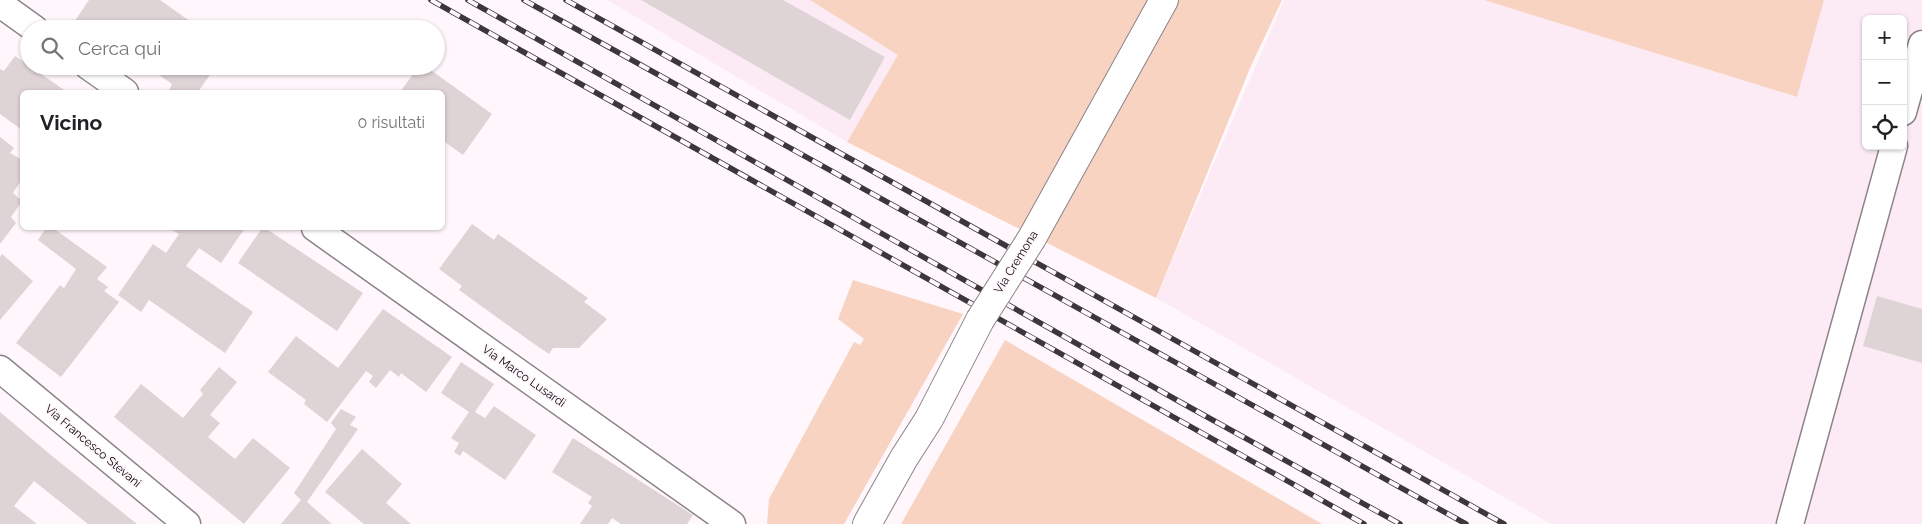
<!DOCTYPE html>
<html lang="it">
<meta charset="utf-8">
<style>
body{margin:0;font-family:Raleway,sans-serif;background:#f2f2f2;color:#202124}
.controls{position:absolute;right:15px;top:15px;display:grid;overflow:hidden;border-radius:8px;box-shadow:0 1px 4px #0004}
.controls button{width:45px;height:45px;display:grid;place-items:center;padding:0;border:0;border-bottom:1px solid #e0e0e0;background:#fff;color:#202124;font:25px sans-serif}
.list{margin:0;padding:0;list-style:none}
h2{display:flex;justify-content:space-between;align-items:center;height:65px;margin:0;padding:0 20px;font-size:21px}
h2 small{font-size:16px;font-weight:400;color:#757577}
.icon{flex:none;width:28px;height:28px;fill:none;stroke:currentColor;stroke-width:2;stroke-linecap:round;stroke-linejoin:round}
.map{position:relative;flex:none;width:1922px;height:524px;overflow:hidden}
.search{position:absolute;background:#fff;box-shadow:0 1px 4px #0004;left:20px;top:20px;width:425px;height:55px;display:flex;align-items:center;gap:12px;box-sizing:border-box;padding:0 18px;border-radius:28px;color:#757577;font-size:19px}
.panel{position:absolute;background:#fff;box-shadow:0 1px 4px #0004;left:20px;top:90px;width:425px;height:140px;border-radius:8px}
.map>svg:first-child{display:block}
.built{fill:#fcebf5;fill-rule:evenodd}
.green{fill:#f8d3c2}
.building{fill:#dfd4d5}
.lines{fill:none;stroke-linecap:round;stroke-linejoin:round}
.street-casing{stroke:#8c8388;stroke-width:29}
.secondary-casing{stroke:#8c8388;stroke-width:30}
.street{stroke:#fff;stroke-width:26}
.secondary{stroke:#fff;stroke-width:28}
.rail-casing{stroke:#3b373a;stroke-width:5.5}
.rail{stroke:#fff7fc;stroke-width:4;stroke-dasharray:11;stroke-linecap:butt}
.secondary-bridge-casing{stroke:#8c8388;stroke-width:30;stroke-linecap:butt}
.secondary-bridge{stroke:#fff;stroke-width:28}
.labels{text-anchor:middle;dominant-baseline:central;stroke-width:4;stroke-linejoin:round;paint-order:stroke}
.street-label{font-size:12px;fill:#0e0b0d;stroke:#fff7fc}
</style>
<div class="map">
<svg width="1922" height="524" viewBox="0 0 1922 524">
<rect width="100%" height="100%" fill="#fff7fc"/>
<g class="built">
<polygon points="607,0 1034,0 899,55 847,142"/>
<path d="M 1284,0 L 1484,0 L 1796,97 L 1824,0 L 1922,0 L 1922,524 L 1551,524 L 1156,298 ZM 1866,19 L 1903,19 L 1903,146 L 1866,146 Z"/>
</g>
<g class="green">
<polygon points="810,0 1282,0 1250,68 1156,298 847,142 898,55"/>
<polygon points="1484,0 1824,0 1797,97"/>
<polygon points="853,280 963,314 844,524 767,524 769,499 854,342 860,345 864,339 838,319"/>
<polygon points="1005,340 1322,524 901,524"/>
</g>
<g class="building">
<polygon points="89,0 160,0 201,29 79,29 72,25"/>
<polygon points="641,0 783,0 885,57 850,120"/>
<polygon points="15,56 67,92 22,92 22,130 0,114 0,69 4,71"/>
<polygon points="146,66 216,66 198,92 171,92 169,91 172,84"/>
<polygon points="419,66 425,66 492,114 463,155 442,140 442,92 400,92"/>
<polygon points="0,137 14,148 10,153 22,160 22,179 13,193 22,201 11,217 16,223 0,244"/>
<polygon points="472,224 494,240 498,234 588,298 584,302 607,319 579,348 553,348 549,354 530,341 459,290 462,286 439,269"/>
<polygon points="46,228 53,228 107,267 97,279 108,287 104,291 119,302 61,377 16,343 60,285 64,288 76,269 38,240"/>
<polygon points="169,228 245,228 221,263 199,248 186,266 253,312 225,353 149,300 141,312 118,295 153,244 166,253 179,234"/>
<polygon points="262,228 265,228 363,293 337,331 238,263"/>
<polygon points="2,254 33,281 0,320 0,257"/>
<polygon points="1877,296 1922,309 1922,363 1863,346"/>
<polygon points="383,309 452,357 426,392 401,373 399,377 390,370 376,388 369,382 373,376 366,371 327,422 304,404 306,400 268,372 296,336 338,368"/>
<polygon points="461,362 494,384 475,412 485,418 494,406 536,435 505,480 463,451 460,456 454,452 459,443 451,438 469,412 441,393"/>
<polygon points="219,367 237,382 210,415 220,423 208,437 235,459 253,438 290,468 244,524 114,417 141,384 183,418 203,394 200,390"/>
<polygon points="341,409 356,417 350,425 358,429 307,502 332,524 281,524 301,500 294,493 336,429 331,423"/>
<polygon points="0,412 52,456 137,524 88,524 34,481 14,506 37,524 0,524"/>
<polygon points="573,438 693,515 687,524 621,524 612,518 608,524 580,524 592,506 588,503 592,497 552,472"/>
<polygon points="362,449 402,484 386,503 411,524 364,524 325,492"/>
</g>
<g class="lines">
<g class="street-casing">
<g id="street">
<polyline points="0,4 35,29"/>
<polyline points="88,66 125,92"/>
<polyline points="1903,112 1922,44"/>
<polyline points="315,228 732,524"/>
<polyline points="0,369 187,524"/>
<polyline points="1790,524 1894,146"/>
</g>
</g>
<g class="secondary-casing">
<g id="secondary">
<polyline points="1032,238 1164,0"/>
<polyline points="867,524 904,458 929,419 980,320"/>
</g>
</g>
<use href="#street" class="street"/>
<use href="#secondary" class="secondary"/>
<g class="rail-casing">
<g id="rail">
<polyline points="431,0 1364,524"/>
<polyline points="468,0 1182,403 1400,524"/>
<polyline points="524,0 1466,524"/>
<polyline points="566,0 1504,524"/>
</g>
</g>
<use href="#rail" class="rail"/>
<g class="secondary-bridge-casing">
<polyline id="secondary-bridge" points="980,320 1032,238"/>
</g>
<use href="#secondary-bridge" class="secondary-bridge"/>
</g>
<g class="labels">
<g class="street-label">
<text transform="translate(1016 262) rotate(-58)">Via Cremona</text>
<text transform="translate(524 376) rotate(35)">Via Marco Lusardi</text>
<text transform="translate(93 446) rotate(40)">Via Francesco Stevani</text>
</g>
</g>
</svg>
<div class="controls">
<button>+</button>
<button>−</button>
<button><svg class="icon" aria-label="locate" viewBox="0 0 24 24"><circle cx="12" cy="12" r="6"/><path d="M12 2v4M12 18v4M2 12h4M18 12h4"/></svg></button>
</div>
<div class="search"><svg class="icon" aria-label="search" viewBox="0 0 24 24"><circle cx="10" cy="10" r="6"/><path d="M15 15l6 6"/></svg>Cerca qui</div>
<section class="panel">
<h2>Vicino<small>0 risultati</small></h2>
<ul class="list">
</ul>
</section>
</div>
